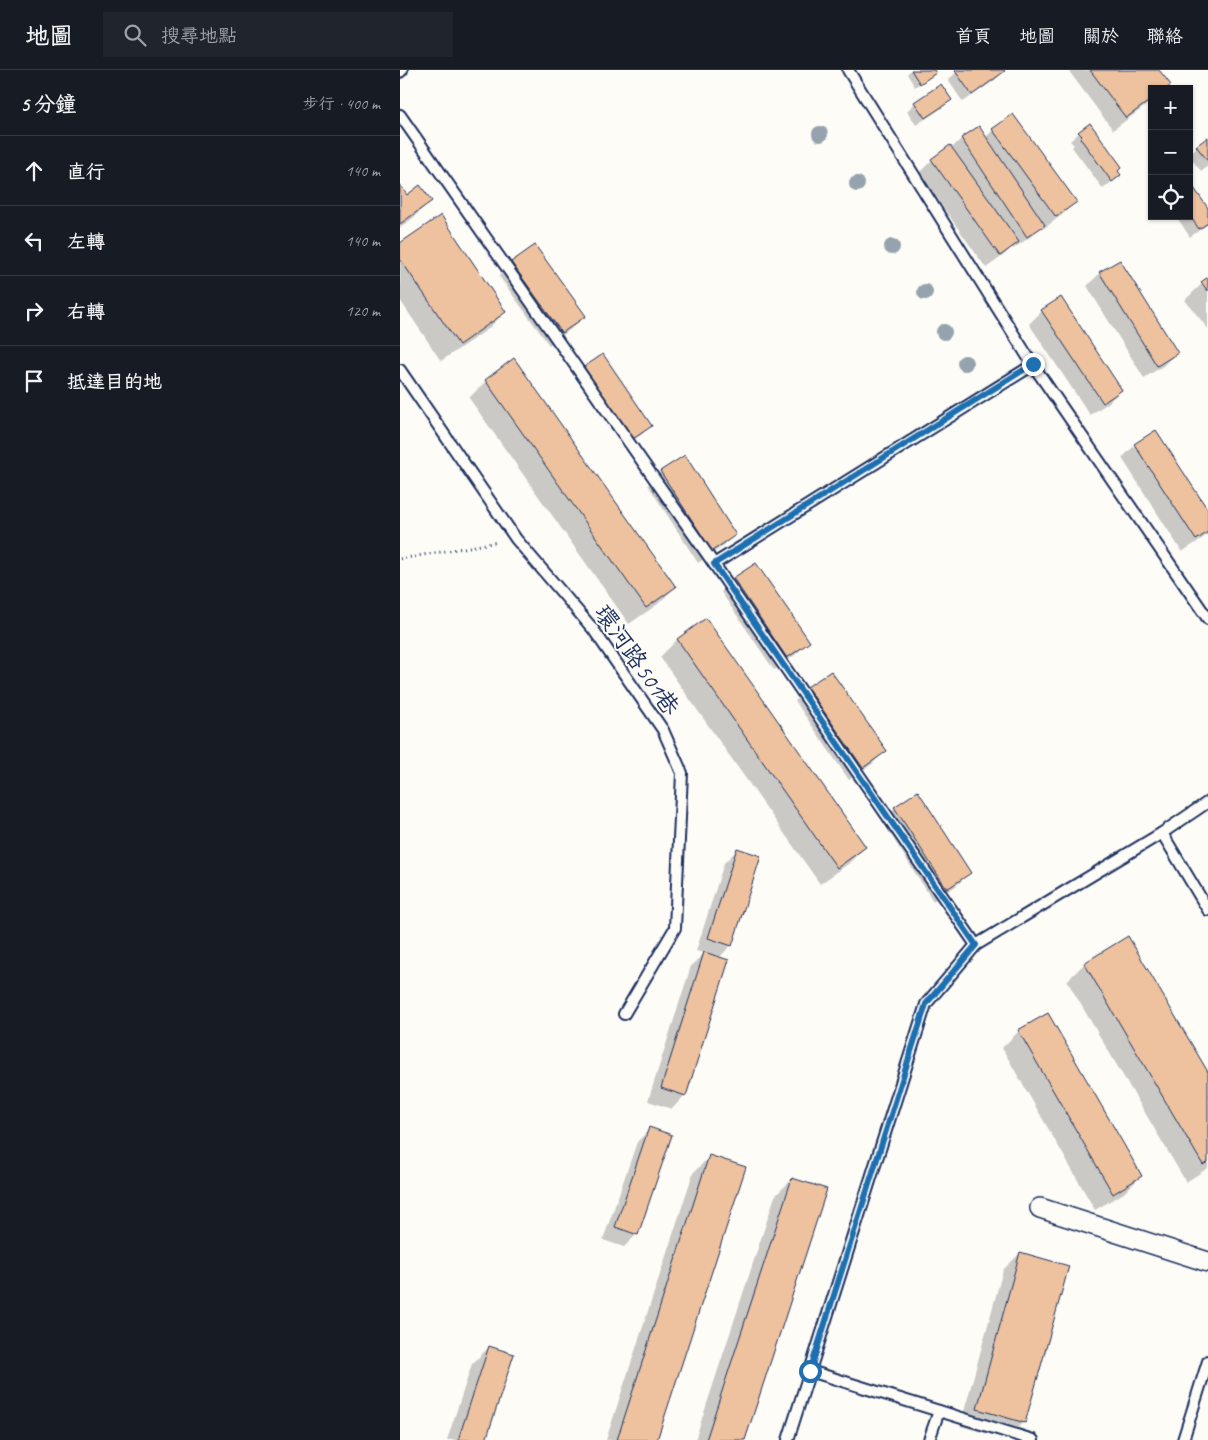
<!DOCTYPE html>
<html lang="zh-TW">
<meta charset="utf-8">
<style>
body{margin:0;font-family:Caveat,"LXGW WenKai TC",sans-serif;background:#20242c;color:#f1f3f6}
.controls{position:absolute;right:15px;top:15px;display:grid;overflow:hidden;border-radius:0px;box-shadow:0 1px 4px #0004}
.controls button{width:45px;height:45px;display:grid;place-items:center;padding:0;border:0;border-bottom:1px solid #363941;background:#171b24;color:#f1f3f6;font:25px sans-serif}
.stop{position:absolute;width:15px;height:15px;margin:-11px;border:4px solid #1f6fb2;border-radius:50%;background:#fff}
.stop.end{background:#1f6fb2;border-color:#fff;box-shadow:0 1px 5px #0008}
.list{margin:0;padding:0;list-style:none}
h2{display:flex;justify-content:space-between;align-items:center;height:65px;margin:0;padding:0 20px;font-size:21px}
h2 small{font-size:16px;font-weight:400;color:#9ea1a6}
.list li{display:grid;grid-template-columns:32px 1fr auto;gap:15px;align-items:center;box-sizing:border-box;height:70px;padding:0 20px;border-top:1px solid #363941}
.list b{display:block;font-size:19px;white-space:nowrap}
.list em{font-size:16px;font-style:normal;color:#9ea1a6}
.icon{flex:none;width:28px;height:28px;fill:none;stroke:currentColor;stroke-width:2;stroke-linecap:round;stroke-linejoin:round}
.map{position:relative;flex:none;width:808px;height:1370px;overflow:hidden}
header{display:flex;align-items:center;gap:30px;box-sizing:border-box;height:70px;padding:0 25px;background:#171b24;border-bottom:1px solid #363941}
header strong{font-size:24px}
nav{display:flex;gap:28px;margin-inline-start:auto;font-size:18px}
.search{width:350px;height:45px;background:#20242c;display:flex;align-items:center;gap:12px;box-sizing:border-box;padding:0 18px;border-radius:0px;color:#9ea1a6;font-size:19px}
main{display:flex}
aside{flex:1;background:#171b24}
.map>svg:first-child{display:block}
.shadow{fill:#0003}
.building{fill:#eec29e;stroke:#1b2f5e}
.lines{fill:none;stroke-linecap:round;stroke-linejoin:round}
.service-casing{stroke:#1b2f5e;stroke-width:14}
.minor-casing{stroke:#1b2f5e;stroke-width:22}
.path{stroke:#1b2f5e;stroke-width:3;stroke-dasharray:1 4;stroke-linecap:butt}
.service{stroke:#fdfcf7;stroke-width:10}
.minor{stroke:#fdfcf7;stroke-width:19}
.tree{fill:#94a3ad}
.route{stroke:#1f6fb2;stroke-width:6}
.labels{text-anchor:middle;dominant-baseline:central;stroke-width:4;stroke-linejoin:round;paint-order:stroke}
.street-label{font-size:24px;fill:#1b2f5e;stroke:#fdfcf7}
</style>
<header>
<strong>地圖</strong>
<div class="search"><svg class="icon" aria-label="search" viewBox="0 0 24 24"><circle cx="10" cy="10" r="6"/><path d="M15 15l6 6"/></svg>搜尋地點</div>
<nav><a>首頁</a><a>地圖</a><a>關於</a><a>聯絡</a></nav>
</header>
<main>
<aside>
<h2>5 分鐘<small>步行 · 400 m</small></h2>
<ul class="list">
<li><svg class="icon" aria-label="ahead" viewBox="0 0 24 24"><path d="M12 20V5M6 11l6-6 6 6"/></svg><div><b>直行</b></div><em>140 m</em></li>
<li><svg class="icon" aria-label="left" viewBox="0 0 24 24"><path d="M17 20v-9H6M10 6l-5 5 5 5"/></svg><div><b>左轉</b></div><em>140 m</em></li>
<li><svg class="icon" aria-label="right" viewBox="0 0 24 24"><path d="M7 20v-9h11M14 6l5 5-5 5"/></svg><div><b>右轉</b></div><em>120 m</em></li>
<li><svg class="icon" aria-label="arrive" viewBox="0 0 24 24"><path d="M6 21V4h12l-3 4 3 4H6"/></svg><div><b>抵達目的地</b></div></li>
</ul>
</aside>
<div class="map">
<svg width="808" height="1370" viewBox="0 0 808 1370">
<rect width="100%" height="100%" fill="#fdfcf7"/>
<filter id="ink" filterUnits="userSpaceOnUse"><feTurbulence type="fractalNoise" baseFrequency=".02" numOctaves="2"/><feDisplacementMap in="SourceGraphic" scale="10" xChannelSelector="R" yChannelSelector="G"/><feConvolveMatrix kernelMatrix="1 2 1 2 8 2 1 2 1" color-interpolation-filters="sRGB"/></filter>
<g filter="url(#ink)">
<g class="shadow">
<polygon points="511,0 532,0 534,3 515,17 507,4"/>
<polygon points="559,0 603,0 604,1 595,10 563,32 548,10"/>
<polygon points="668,0 758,0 752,19 752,31 713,60"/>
<polygon points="550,29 542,38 516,55 507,41 515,33"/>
<polygon points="579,58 585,68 593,60 675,132 662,145 643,159 641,157 630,167 613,179 612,177 604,185 586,198 519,103 532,90 550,77 551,79 561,69"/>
<polygon points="679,63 720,105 703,119 672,77 674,75 670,71"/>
<polygon points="808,68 808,96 801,101 789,86 789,84"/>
<polygon points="789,113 808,140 808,154 790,167 776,146 789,146"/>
<polygon points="0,116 7,126 30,131 13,148 0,158"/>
<polygon points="0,175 105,242 88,259 41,291 0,230"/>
<polygon points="112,193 184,246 171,259 149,275 99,206"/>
<polygon points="700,203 776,283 763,296 744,308 687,216"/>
<polygon points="808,208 808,259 785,230"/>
<polygon points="660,229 721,320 708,333 690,345 629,254 642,241"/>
<polygon points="185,298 250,356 242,364 224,376 176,307"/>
<polygon points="86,311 275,517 258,534 229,554 69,328"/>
<polygon points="756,362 808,442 808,464 803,468 782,482 722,388 735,375"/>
<polygon points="261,402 335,464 322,477 298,493 248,415"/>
<polygon points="334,509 408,572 395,585 374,600 321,522"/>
<polygon points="305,550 465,777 448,794 420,814 260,587 277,570"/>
<polygon points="408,618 485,681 472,694 449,710 395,631"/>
<polygon points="518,723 570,802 557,815 533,831 482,751 495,738"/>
<polygon points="337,780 331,875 319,888 285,1025 272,1039 248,1031 291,896 304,883 296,881 324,793"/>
<polygon points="684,894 808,1005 808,1098 786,1112 667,911"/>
<polygon points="619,961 741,1106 724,1123 695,1140 602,978"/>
<polygon points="250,1059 237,1164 224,1177 203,1170 237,1072"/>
<polygon points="310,1086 256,1370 206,1370 293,1103"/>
<polygon points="392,1109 344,1370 295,1370 375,1126"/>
<polygon points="620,1183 624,1352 607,1369 560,1356 603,1200"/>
<polygon points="89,1277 84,1370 47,1370 72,1294"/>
</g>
<g class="building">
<polygon points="511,0 534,0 536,3 520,14"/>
<polygon points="556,0 604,0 605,1 572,25 555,1"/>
<polygon points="690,0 759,0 771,15 766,19 752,19 752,29 726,48"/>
<polygon points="541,14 552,30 525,48 514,32"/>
<polygon points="613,44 677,132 656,147 592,59"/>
<polygon points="690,53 722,97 718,101 721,105 712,112 680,68 682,66 678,62"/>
<polygon points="579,56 645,155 627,167 561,68"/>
<polygon points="808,67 808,91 796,76"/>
<polygon points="550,75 619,172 600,186 531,89"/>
<polygon points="789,111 808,138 808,153 799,159 789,145"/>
<polygon points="0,114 7,125 20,115 32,131 0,154"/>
<polygon points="41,145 106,242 59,275 0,189 0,173"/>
<polygon points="135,175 186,246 162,263 111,192"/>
<polygon points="720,190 778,283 757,296 699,202"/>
<polygon points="808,207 808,221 801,212"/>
<polygon points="661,227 722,320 703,333 641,240"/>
<polygon points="203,284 252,356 233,369 184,297"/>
<polygon points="114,288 276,517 246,538 85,310"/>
<polygon points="756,360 808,440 808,462 796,470 734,374"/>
<polygon points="285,385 336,465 312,481 260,401"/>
<polygon points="356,493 410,572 387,588 333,508"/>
<polygon points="306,548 466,777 437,798 277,569"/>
<polygon points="431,601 487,681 463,698 407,617"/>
<polygon points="518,721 571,803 547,819 494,737"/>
<polygon points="337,778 361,786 332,876 308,868"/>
<polygon points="728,866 808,1002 808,1092 803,1095 684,893"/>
<polygon points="304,882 329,890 286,1026 261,1018"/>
<polygon points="648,943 742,1106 713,1124 618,960"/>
<polygon points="249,1057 272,1065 238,1165 215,1157"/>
<polygon points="309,1085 346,1097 257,1370 217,1370"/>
<polygon points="392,1108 427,1119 345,1370 306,1370"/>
<polygon points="620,1182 669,1196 625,1353 577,1339"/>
<polygon points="89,1276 114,1284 86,1370 58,1370"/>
</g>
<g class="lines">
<g class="service-casing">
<g id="service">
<polyline points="448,0 633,295 808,549"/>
<polyline points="0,2 2,0"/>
<polyline points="0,45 314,494 576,875"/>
<polyline points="0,300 116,469 193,559 263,660 282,703 275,858 224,944"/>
<polyline points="314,494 633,295"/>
<polyline points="762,763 808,840"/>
<polyline points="410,1301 633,1370"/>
<polyline points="388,1370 526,934 576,875 762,763 808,732"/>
<polyline points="529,1370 539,1341"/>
<polyline points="783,1370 808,1291"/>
</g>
</g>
<g class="minor-casing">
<polyline id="minor" points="640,1138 808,1192"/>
</g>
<polyline class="path" points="0,489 98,472"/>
<use href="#service" class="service"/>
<use href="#minor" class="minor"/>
</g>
<g class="tree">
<circle cx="420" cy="64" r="8"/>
<circle cx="457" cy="114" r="8"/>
<circle cx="492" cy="177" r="8"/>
<circle cx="525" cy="222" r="8"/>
<circle cx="544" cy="262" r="8"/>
<circle cx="565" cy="293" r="8"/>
</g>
</g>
<g class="lines" filter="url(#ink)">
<polyline class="route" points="410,1301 526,934 576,875 314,494 633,294"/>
</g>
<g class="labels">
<g class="street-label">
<text transform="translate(237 590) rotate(55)">環河路501巷</text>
</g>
</g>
</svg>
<div class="controls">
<button>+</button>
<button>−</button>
<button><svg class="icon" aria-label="locate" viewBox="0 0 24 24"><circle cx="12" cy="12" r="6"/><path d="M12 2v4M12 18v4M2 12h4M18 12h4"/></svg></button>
</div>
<div class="stop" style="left:410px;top:1301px"></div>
<div class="stop end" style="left:633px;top:294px"></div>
</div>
</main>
